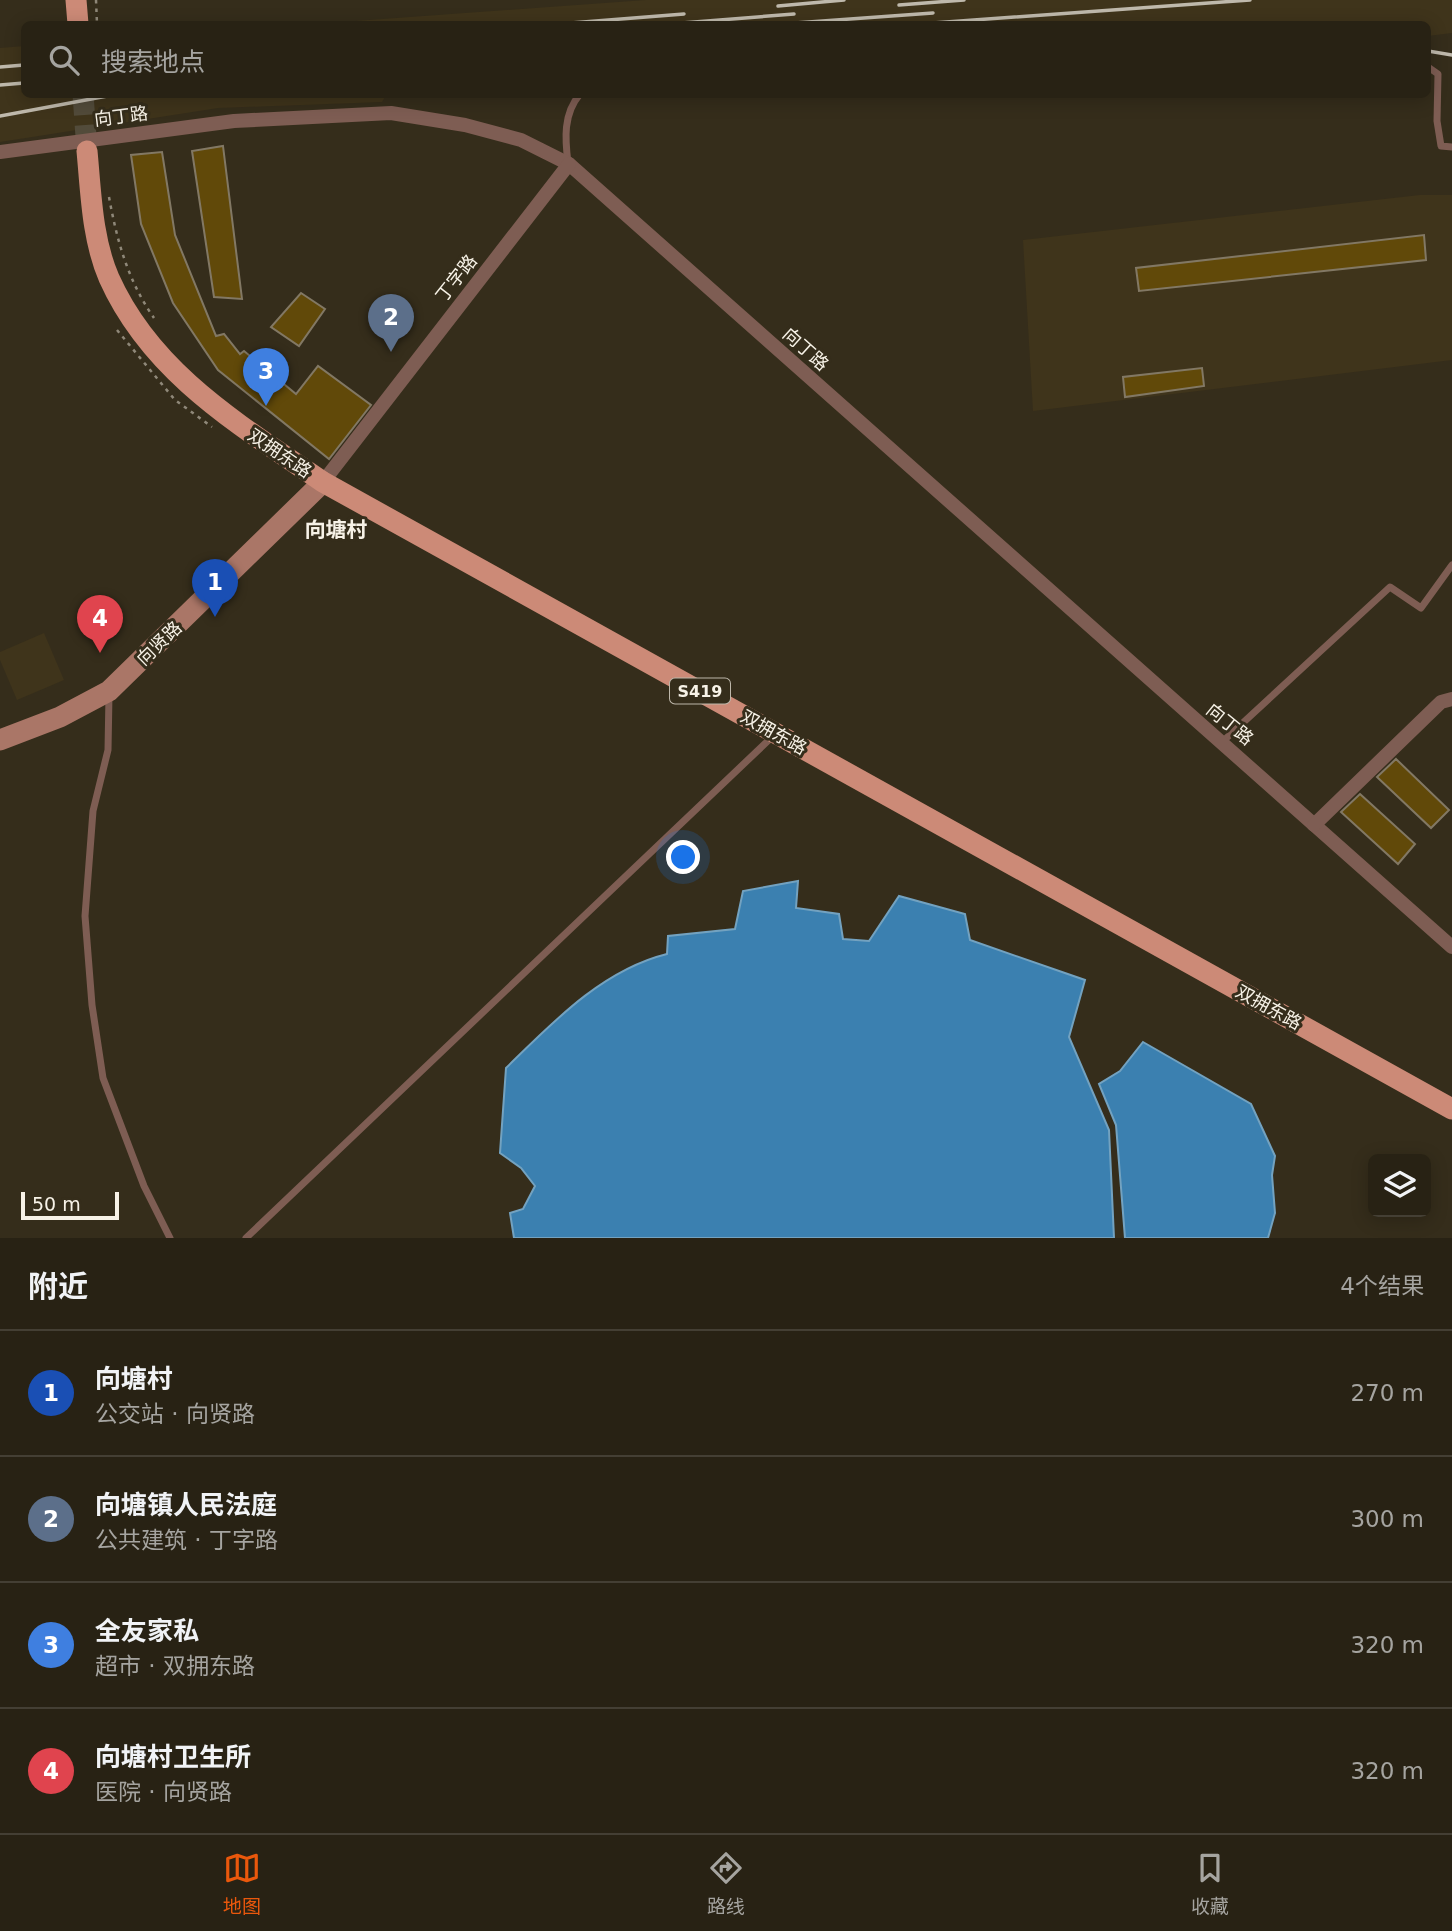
<!DOCTYPE html>
<html lang="zh">
<meta charset="utf-8">
<style>
body{margin:0;font-family:"DejaVu Sans","Noto Sans SC",sans-serif;background:#302a1d;color:#f1f3f6}
.controls{position:absolute;right:21px;bottom:21px;display:grid;overflow:hidden;border-radius:10px;box-shadow:0 4px 18px #0003}
.controls button{width:63px;height:63px;display:grid;place-items:center;padding:0;border:0;border-bottom:2px solid #443f34;background:#282214;color:#f1f3f6;font:35px sans-serif}
.scale{position:absolute;left:21px;bottom:18px;width:98px;box-sizing:border-box;padding-left:7px;border:4px solid #f7f2e7;border-top:0;font-size:19px;line-height:24px;white-space:nowrap;color:#f7f2e7;-webkit-text-stroke:5px #352d1b;paint-order:stroke}
.you{position:absolute;left:684px;top:858px;width:24px;height:24px;margin:-18px;border:5px solid #fff;border-radius:50%;background:#1a73e8;box-shadow:0 0 0 10px #1a73e833}
.badge{display:grid;place-items:center;width:46px;height:46px;border-radius:50%;background:#ea580c;color:#fff;font-size:23px;font-weight:700}
.pin{position:absolute;translate:-50% -58px;filter:drop-shadow(0 2px 4px #0008)}
.pin::after{content:'';position:absolute;top:37px;width:24px;height:21px;background:inherit;clip-path:polygon(0 0,100% 0,50% 100%)}
.list{margin:0;padding:0;list-style:none}
h2{display:flex;justify-content:space-between;align-items:center;height:91px;margin:0;padding:0 28px;font-size:30px}
h2 small{font-size:23px;font-weight:400;color:#a5a4a0}
.list li{display:grid;grid-template-columns:46px 1fr auto;gap:21px;align-items:center;box-sizing:border-box;height:126px;padding:0 28px;border-top:2px solid #443f34}
.list b{display:block;font-size:26px;white-space:nowrap}
.list p{margin:0;font-size:23px;white-space:nowrap;color:#a5a4a0}
.list em{font-size:23px;font-style:normal;color:#a5a4a0}
.icon{flex:none;width:38px;height:38px;fill:none;stroke:currentColor;stroke-width:2;stroke-linecap:round;stroke-linejoin:round}
.map{position:relative;flex:none;width:1452px;height:1238px;overflow:hidden}
.search{position:absolute;background:#282214;box-shadow:0 4px 18px #0003;left:21px;right:21px;top:21px;height:77px;display:flex;align-items:center;gap:18px;box-sizing:border-box;padding:0 24px;border-radius:10px;color:#a5a4a0;font-size:26px}
.sheet{height:595px;background:#282214}
nav{display:flex;justify-content:space-around;align-items:center;box-sizing:border-box;height:98px;border-top:2px solid #443f34;background:#282214;font-size:19px;color:#a5a4a0}
nav a{display:grid;justify-items:center;gap:4px}
nav .on{color:#ea580c}
.map>svg:first-child{display:block}
.built{fill:#3f341b}
.water{fill:#3b80b0;stroke:#73a2c0;stroke-width:2}
.building{fill:#614909;stroke:#827864;stroke-width:2}
.lines{fill:none;stroke-linecap:round;stroke-linejoin:round}
.primary-tunnel{stroke:#524b3a;stroke-width:21;stroke-dasharray:21 10;stroke-linecap:butt}
.path{stroke:#8f8879;stroke-width:2.5;stroke-dasharray:3.5 5;stroke-linecap:butt}
.lane{stroke:#7e5d53;stroke-width:7}
.street{stroke:#7e5d53;stroke-width:14}
.secondary{stroke:#aa7667;stroke-width:21}
.primary{stroke:#cc8a77;stroke-width:21}
.rail{stroke:#bfb9ac;stroke-width:3.5}
.labels{text-anchor:middle;dominant-baseline:central;stroke-width:6;stroke-linejoin:round;paint-order:stroke}
.shield{fill:#352d1b;stroke:#bdb7aa;stroke-width:2}
.shield-label{font-size:16px;font-weight:bold;fill:#f7f2e7}
.street-label{font-size:18px;fill:#f7f2e7;stroke:#352d1b}
.quarter-label{font-size:21px;font-weight:bold;fill:#f7f2e7;stroke:#352d1b}
</style>
<div class="map">
<svg width="1452" height="1238" viewBox="0 0 1452 1238">
<rect width="100%" height="100%" fill="#352d1b"/>
<g class="built">
<polygon points="646,0 1452,0 1452,33 1428,36 1428,24 314,24"/>
<polygon points="24,46 24,94 386,95 382,102 218,108 0,142 0,48"/>
<polygon points="1420,195 1452,195 1452,360 1033,411 1023,240"/>
<polygon points="44,633 64,680 17,700 0,660 0,652"/>
</g>
<g class="water">
<path d="M 798,881 L 796,908 L 839,914 L 843,939 L 869,941 L 899,896 L 965,914 L 970,940 L 1085,980 L 1069,1037 L 1109,1130 L 1114,1238 L 514,1238 L 510,1213 L 523,1209 L 535,1186 L 521,1168 L 500,1153 L 506,1068 C 552,1023 602,970 667,954 L 668,936 L 735,929 L 743,891 Z"/>
<polygon points="1143,1042 1251,1104 1275,1156 1272,1175 1275,1213 1268,1238 1125,1238 1116,1125 1099,1084 1120,1071"/>
</g>
<g class="building">
<polygon points="223,146 242,299 214,297 192,151"/>
<polygon points="162,152 175,235 216,336 224,334 240,354 244,351 296,394 318,366 371,405 329,459 218,370 173,303 141,224 131,155"/>
<polygon points="1424,235 1426,260 1139,291 1136,268"/>
<polygon points="301,293 325,309 299,346 271,327"/>
<polygon points="1202,368 1204,386 1125,397 1123,377"/>
<polygon points="1396,759 1449,810 1431,828 1377,777"/>
<polygon points="1360,794 1415,844 1398,864 1341,812"/>
</g>
<g class="lines">
<polyline class="primary-tunnel" points="83,94 87,151"/>
<g class="path">
<polyline points="96,0 97,24"/>
<path d="M 109,197 C 117,241 128,281 154,318"/>
<polyline points="117,330 175,400 212,427"/>
</g>
<g class="lane">
<polyline points="1428,67 1438,74 1437,121 1441,146 1452,147"/>
<path d="M 568,163 C 565,139 563,114 580,94"/>
<polyline points="109,695 108,750 93,811 85,916 92,1005 103,1078 144,1186 170,1238"/>
<polyline points="1221,743 1390,587 1421,608 1452,565"/>
<polyline points="246,1238 773,736"/>
</g>
<g class="street">
<polyline points="0,152 234,121 391,113 465,125 521,140 569,164 1452,947"/>
<polyline points="323,482 569,164"/>
<polyline points="1314,825 1441,702 1452,699"/>
</g>
<polyline class="secondary" points="0,740 60,717 109,691 323,482"/>
<g class="primary">
<polyline points="76,0 78,24"/>
<path d="M 87,151 C 91,193 92,239 109,278 C 152,374 240,425 323,482 L 1452,1109"/>
</g>
<g class="rail">
<polyline points="899,5 964,0"/>
<polyline points="778,6 844,0"/>
<polyline points="558,24 684,14"/>
<polyline points="669,24 794,14"/>
<polyline points="781,24 933,13"/>
<polyline points="919,24 1250,0"/>
<polyline points="1428,51 1452,55"/>
<polyline points="0,67 24,65"/>
<polyline points="0,85 24,83"/>
<polyline points="0,116 118,94"/>
</g>
</g>
<g class="labels">
<rect class="shield" x="670" y="678.5" width="60" height="25" rx="5"/>
<g class="shield-label">
<text x="700" y="691">S419</text>
</g>
<g class="street-label">
<text transform="translate(121 116) rotate(-7)">向丁路</text>
<text transform="translate(456 278) rotate(-52)">丁字路</text>
<text transform="translate(806 349) rotate(42)">向丁路</text>
<text transform="translate(280 453) rotate(34)">双拥东路</text>
<text transform="translate(159 643) rotate(-44)">向贤路</text>
<text transform="translate(1230 724) rotate(39)">向丁路</text>
<text transform="translate(774 732) rotate(29)">双拥东路</text>
<text transform="translate(1269 1007) rotate(29)">双拥东路</text>
</g>
<g class="quarter-label">
<text x="336" y="530">向塘村</text>
</g>
</g>
</svg>
<div class="controls">
<button><svg class="icon" aria-label="layers" viewBox="0 0 24 24"><path d="M12 4l9 5-9 5-9-5zM3 14l9 5 9-5"/></svg></button>
</div>
<div class="scale">50 m</div>
<div class="you"></div>
<div class="pin badge" style="left:215px;top:617px;background:#1a4fb4">1</div>
<div class="pin badge" style="left:391px;top:352px;background:#5c6f8a">2</div>
<div class="pin badge" style="left:266px;top:406px;background:#3f7fe0">3</div>
<div class="pin badge" style="left:100px;top:653px;background:#e0444e">4</div>
<div class="search"><svg class="icon" aria-label="search" viewBox="0 0 24 24"><circle cx="10" cy="10" r="6"/><path d="M15 15l6 6"/></svg>搜索地点</div>
</div>
<section class="sheet">
<h2>附近<small>4个结果</small></h2>
<ul class="list">
<li><span class="badge" style="background:#1a4fb4">1</span><div><b>向塘村</b><p>公交站 · 向贤路</p></div><em>270 m</em></li>
<li><span class="badge" style="background:#5c6f8a">2</span><div><b>向塘镇人民法庭</b><p>公共建筑 · 丁字路</p></div><em>300 m</em></li>
<li><span class="badge" style="background:#3f7fe0">3</span><div><b>全友家私</b><p>超市 · 双拥东路</p></div><em>320 m</em></li>
<li><span class="badge" style="background:#e0444e">4</span><div><b>向塘村卫生所</b><p>医院 · 向贤路</p></div><em>320 m</em></li>
</ul>
</section>
<nav>
<a class="on"><svg class="icon" aria-label="map" viewBox="0 0 24 24"><path d="M3 6l6-2 6 2 6-2v14l-6 2-6-2-6 2zM9 4v14M15 6v14"/></svg>地图</a>
<a><svg class="icon" aria-label="directions" viewBox="0 0 24 24"><path d="M12 3l9 9-9 9-9-9zM9 14v-3h6M13 9l2 2-2 2"/></svg>路线</a>
<a><svg class="icon" aria-label="saved" viewBox="0 0 24 24"><path d="M7 4h10v16l-5-4-5 4z"/></svg>收藏</a>
</nav>
